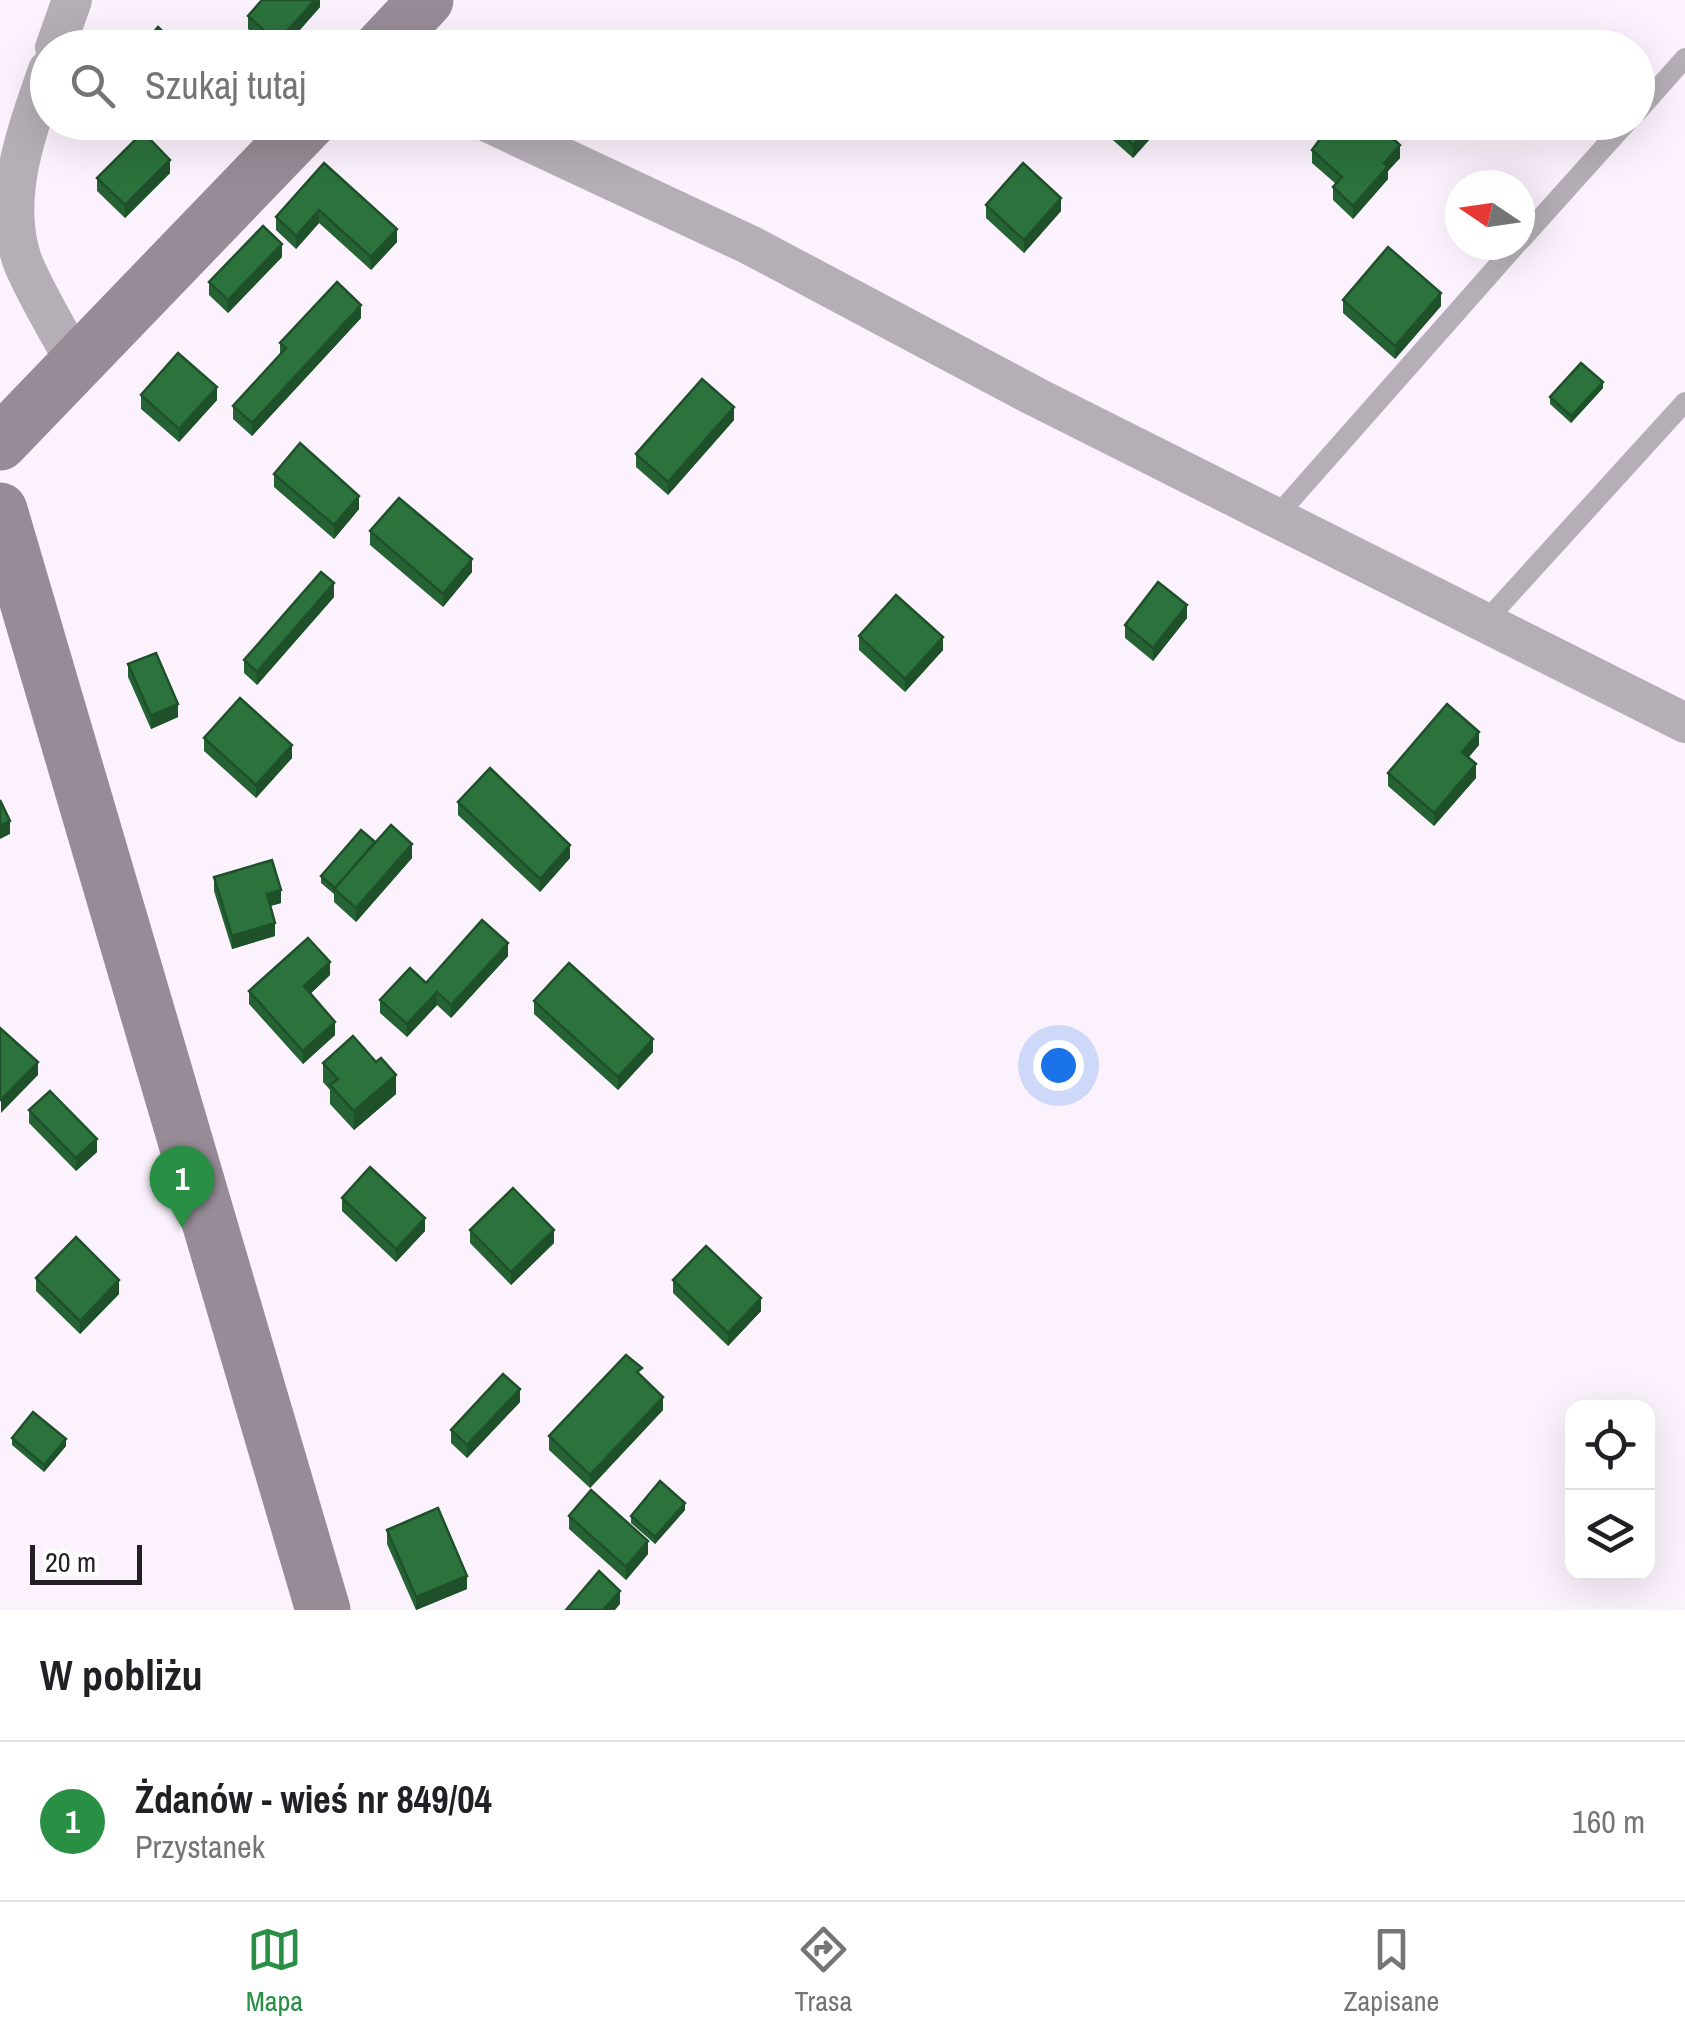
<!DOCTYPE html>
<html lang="pl">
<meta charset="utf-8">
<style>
body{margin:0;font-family:"Archivo Narrow",sans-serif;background:#f6f6f6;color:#202124}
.controls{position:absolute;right:30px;bottom:30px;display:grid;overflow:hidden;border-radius:20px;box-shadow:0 10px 40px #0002}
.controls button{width:90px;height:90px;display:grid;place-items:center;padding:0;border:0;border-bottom:2px solid #e0e0e0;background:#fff;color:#202124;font:50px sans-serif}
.compass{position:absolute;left:1445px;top:170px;width:90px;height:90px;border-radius:50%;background:#fff;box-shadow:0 10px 40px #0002;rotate:283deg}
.scale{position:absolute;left:30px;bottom:25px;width:112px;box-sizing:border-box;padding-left:10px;border:5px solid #241e25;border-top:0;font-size:28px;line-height:35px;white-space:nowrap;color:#241e25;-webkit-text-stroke:8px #fff;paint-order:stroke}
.you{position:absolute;left:1058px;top:1065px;width:35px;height:35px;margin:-25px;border:8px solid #fff;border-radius:50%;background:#1a73e8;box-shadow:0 0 0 15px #1a73e833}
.badge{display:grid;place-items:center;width:65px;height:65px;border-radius:50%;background:#288f44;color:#fff;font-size:32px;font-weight:700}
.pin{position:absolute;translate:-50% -82px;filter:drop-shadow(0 2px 5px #0008)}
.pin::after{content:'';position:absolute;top:52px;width:35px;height:30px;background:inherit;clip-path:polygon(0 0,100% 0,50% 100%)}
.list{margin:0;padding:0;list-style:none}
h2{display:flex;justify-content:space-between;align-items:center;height:130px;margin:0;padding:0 40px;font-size:42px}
h2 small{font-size:32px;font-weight:400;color:#757577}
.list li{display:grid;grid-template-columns:65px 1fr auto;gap:30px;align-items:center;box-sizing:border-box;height:160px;padding:0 40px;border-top:2px solid #e0e0e0}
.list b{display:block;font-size:38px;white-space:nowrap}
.list p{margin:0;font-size:32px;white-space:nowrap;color:#757577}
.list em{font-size:32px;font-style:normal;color:#757577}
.icon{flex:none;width:55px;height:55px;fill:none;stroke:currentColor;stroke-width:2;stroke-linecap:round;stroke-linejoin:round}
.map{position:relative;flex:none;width:1685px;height:1610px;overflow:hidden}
.search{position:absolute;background:#fff;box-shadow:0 10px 40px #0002;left:30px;right:30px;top:30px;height:110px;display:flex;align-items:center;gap:25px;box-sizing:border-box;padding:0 35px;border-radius:55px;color:#757577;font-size:38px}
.sheet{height:290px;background:#fff}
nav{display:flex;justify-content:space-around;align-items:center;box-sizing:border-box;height:140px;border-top:2px solid #e0e0e0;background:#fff;font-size:28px;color:#757577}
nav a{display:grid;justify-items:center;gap:5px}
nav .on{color:#288f44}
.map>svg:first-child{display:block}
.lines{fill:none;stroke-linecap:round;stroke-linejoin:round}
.lane{stroke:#b5aeb6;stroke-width:20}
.street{stroke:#b5aeb6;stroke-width:40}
.secondary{stroke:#968b96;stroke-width:55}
.wall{fill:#256234}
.shaded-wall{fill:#1e502a}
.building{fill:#2b723c;stroke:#1e502a;stroke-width:2.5}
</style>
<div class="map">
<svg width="1685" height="1610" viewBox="0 0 1685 1610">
<rect width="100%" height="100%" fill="#fcf2fd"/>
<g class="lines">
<g class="lane">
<polyline points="1638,111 1685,58"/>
<polyline points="1520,241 1627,122"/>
<polyline points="1275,518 1516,245"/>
<polyline points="1483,624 1685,402"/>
</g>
<g class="street">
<polyline points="55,48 72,0"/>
<path d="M 48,70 C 27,131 0,199 23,263 C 38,298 59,332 77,365"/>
<polyline points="487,122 750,245 1034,396 1685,723"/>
</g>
<g class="secondary">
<polyline points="381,48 426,0"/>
<polyline points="0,443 309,122"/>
<polyline points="0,510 323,1610"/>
</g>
</g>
<g class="wall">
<polygon points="320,0 320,7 284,48 269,48 248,29 248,16"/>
<polygon points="123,122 147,122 136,134"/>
<polygon points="214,122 245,122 230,138"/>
<polygon points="1105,122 1165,122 1133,158 1105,133"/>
<polygon points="1312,150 1400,158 1388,171 1388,179 1353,219 1333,200 1333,187 1336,184 1312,163"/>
<polygon points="324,163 397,242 371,270 319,223 296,249 276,230 276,217"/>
<polygon points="170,173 125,218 97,191 97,178"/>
<polygon points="986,205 1061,211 1024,253 986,218"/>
<polygon points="282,257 228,313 209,295 209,282"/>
<polygon points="1343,300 1441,306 1395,359 1343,313"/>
<polygon points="361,318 252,436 233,419 233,406 280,354 280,343"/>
<polygon points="1603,388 1571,423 1550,404 1550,397"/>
<polygon points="141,395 217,400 179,442 141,409"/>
<polygon points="734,420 668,495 636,467 636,454"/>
<polygon points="274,474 359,509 334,539 274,487"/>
<polygon points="370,531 472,572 443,607 370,545"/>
<polygon points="334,597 257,685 244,673 244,660"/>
<polygon points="1187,618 1153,661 1125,638 1125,625"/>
<polygon points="859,636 943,650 905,692 859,650"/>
<polygon points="128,664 178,717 151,729 128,677"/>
<polygon points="204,738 292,758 256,798 204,751"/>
<polygon points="1479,745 1468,758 1476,778 1434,826 1388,786 1388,773"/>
<polygon points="458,802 570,858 540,892 458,815"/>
<polygon points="375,842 412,858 356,922 334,902 334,894 321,883 321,876"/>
<polygon points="214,877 281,903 270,906 275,936 232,949 214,891"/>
<polygon points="508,956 451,1018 437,1005 407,1037 380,1013 380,1000"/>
<polygon points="330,975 310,994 335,1035 303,1064 249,1004 249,991"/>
<polygon points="534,1001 653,1052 618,1090 534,1014"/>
<polygon points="323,1063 396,1094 354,1130 330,1104 330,1090 323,1082"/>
<polygon points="29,1110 97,1152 76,1171 29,1123"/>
<polygon points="342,1198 425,1231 396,1262 342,1211"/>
<polygon points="470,1230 554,1243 511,1285 470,1243"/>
<polygon points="36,1278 119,1294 80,1334 36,1291"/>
<polygon points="673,1280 761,1311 728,1346 673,1293"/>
<polygon points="642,1377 663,1410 590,1488 549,1450 549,1436"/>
<polygon points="520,1402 467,1458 451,1443 451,1430"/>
<polygon points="12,1438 66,1446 44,1472 12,1445"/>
<polygon points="685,1510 655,1544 631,1523 631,1516"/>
<polygon points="569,1516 648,1554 626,1580 569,1529"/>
<polygon points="387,1530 467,1589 416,1610 387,1544"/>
</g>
<g class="shaded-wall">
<polygon points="315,0 320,0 320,7 284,48 277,48 277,42"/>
<polygon points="136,122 147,122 136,134"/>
<polygon points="232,122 245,122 230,138 230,125"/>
<polygon points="1153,122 1165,122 1133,158 1133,145"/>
<polygon points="1400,145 1400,158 1388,171 1388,179 1353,219 1353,206 1384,163"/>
<polygon points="170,160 170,173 125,218 125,205"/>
<polygon points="1061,198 1061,211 1024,253 1024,240"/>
<polygon points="319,210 319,223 296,249 296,236"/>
<polygon points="397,229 397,242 371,270 371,257"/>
<polygon points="282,244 282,257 228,313 228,300"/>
<polygon points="1441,293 1441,306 1395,359 1395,346"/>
<polygon points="361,305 361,318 252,436 252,423"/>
<polygon points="1603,382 1603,388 1571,423 1571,416"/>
<polygon points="217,387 217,400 179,442 179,429"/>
<polygon points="734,407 734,420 668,495 668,482"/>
<polygon points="359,496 359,509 334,539 334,525"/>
<polygon points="472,559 472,572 443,607 443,594"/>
<polygon points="334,583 334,597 257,685 257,672"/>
<polygon points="1187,605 1187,618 1153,661 1153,648"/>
<polygon points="943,637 943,650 905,692 905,679"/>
<polygon points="178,704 178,717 151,729 151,716"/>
<polygon points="1479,732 1479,745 1462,765 1462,752"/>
<polygon points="292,745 292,758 256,798 256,785"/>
<polygon points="1476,764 1476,778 1434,826 1434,813"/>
<polygon points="10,821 10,834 0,839 0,826"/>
<polygon points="412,844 412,858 356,922 356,908"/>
<polygon points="570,845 570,858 540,892 540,879"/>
<polygon points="281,890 281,903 267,907 267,894"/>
<polygon points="275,923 275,936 232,949 232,936"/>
<polygon points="508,943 508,956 451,1018 451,1005"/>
<polygon points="330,962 330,975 304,1000 304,986"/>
<polygon points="437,992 437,1005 407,1037 407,1024"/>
<polygon points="335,1022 335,1035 303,1064 303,1051"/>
<polygon points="653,1039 653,1052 618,1090 618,1077"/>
<polygon points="38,1062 38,1075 1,1113 1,1100"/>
<polygon points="396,1075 396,1094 354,1130 354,1111"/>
<polygon points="97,1139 97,1152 76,1171 76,1158"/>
<polygon points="425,1218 425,1231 396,1262 396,1249"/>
<polygon points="554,1230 554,1243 511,1285 511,1272"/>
<polygon points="119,1280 119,1294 80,1334 80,1321"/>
<polygon points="761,1298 761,1311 728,1346 728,1333"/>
<polygon points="520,1389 520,1402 467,1458 467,1445"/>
<polygon points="663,1397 663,1410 590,1488 590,1475"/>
<polygon points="66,1439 66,1446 44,1472 44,1465"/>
<polygon points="685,1503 685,1510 655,1544 655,1537"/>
<polygon points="648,1541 648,1554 626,1580 626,1567"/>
<polygon points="467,1576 467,1589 416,1610 416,1597"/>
<polygon points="620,1591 620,1604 615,1610 603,1610"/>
</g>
<g class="building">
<polygon points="262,0 315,0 277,42 248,16"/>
<polygon points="158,27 180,48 140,48"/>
<polygon points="984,32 1001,48 970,48"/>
<polygon points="1108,122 1153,122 1133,145"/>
<polygon points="1375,122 1400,145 1384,163 1388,166 1353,206 1333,187 1342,177 1312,150 1332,123"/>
<polygon points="143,132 170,160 125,205 97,178"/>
<polygon points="324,163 397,229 371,257 319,210 296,236 276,217"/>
<polygon points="1023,163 1061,198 1024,240 986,205"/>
<polygon points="263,226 282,244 228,300 209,282"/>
<polygon points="1388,247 1441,293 1395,346 1343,300"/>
<polygon points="337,282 361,305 252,423 233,406 286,348 280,343"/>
<polygon points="178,353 217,387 179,429 141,395"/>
<polygon points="1581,363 1603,382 1571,416 1550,397"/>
<polygon points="702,379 734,407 668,482 636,454"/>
<polygon points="300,443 359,496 334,525 274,474"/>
<polygon points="399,498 472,559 443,594 370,531"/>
<polygon points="321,572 334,583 257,672 244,660"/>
<polygon points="1158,582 1187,605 1153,648 1125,625"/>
<polygon points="896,595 943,637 905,679 859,636"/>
<polygon points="156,653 178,704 151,716 128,664"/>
<polygon points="240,698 292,745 256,785 204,738"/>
<polygon points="1447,704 1479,732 1462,752 1476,764 1434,813 1388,773"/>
<polygon points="490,768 570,845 540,879 458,802"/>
<polygon points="0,800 10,821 0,826"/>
<polygon points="391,825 412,844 356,908 334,889"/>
<polygon points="361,830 375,842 335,888 321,876"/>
<polygon points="272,860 281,890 267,894 275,923 232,936 214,877"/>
<polygon points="482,920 508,943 451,1005 437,992 407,1024 380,1000 410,968 426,983"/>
<polygon points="308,938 330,962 304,986 335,1022 303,1051 249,991"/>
<polygon points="569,963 653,1039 618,1077 534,1001"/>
<polygon points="0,1028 38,1062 1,1100 0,1099"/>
<polygon points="353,1036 376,1062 381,1058 396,1075 354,1111 330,1085 338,1079 323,1063"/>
<polygon points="50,1091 97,1139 76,1158 29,1110"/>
<polygon points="370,1167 425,1218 396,1249 342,1198"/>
<polygon points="513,1188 554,1230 511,1272 470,1230"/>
<polygon points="76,1237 119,1280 80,1321 36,1278"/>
<polygon points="706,1246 761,1298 728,1333 673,1280"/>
<polygon points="626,1355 642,1368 637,1372 663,1397 590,1475 549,1436"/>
<polygon points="503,1374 520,1389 467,1445 451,1430"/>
<polygon points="33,1412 66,1439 44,1465 12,1438"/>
<polygon points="660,1481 685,1503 655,1537 631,1516"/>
<polygon points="591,1490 648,1541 626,1567 569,1516"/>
<polygon points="438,1508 467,1576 416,1597 387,1530"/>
<polygon points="599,1571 620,1591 603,1610 566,1610"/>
</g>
</svg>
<div class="controls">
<button><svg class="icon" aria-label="locate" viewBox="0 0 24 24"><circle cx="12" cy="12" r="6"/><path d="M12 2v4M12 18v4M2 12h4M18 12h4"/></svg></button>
<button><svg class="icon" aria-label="layers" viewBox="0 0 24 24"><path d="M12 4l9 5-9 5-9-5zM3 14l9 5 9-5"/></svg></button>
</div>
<svg class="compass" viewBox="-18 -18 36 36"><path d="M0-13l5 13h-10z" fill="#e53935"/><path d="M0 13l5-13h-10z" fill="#757577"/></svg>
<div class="scale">20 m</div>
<div class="you"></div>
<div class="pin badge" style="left:182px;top:1228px">1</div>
<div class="search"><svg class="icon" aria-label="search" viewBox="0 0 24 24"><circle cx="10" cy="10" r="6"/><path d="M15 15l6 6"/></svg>Szukaj tutaj</div>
</div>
<section class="sheet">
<h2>W pobliżu<small></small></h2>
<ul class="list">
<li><span class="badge">1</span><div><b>Żdanów - wieś nr 849/04</b><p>Przystanek</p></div><em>160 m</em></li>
</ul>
</section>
<nav>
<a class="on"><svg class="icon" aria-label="map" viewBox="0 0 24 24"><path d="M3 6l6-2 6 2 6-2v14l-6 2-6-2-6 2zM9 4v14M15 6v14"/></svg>Mapa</a>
<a><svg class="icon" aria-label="directions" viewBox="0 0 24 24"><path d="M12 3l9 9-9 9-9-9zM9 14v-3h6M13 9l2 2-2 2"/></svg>Trasa</a>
<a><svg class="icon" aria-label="saved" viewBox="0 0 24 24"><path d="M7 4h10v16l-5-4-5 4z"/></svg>Zapisane</a>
</nav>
